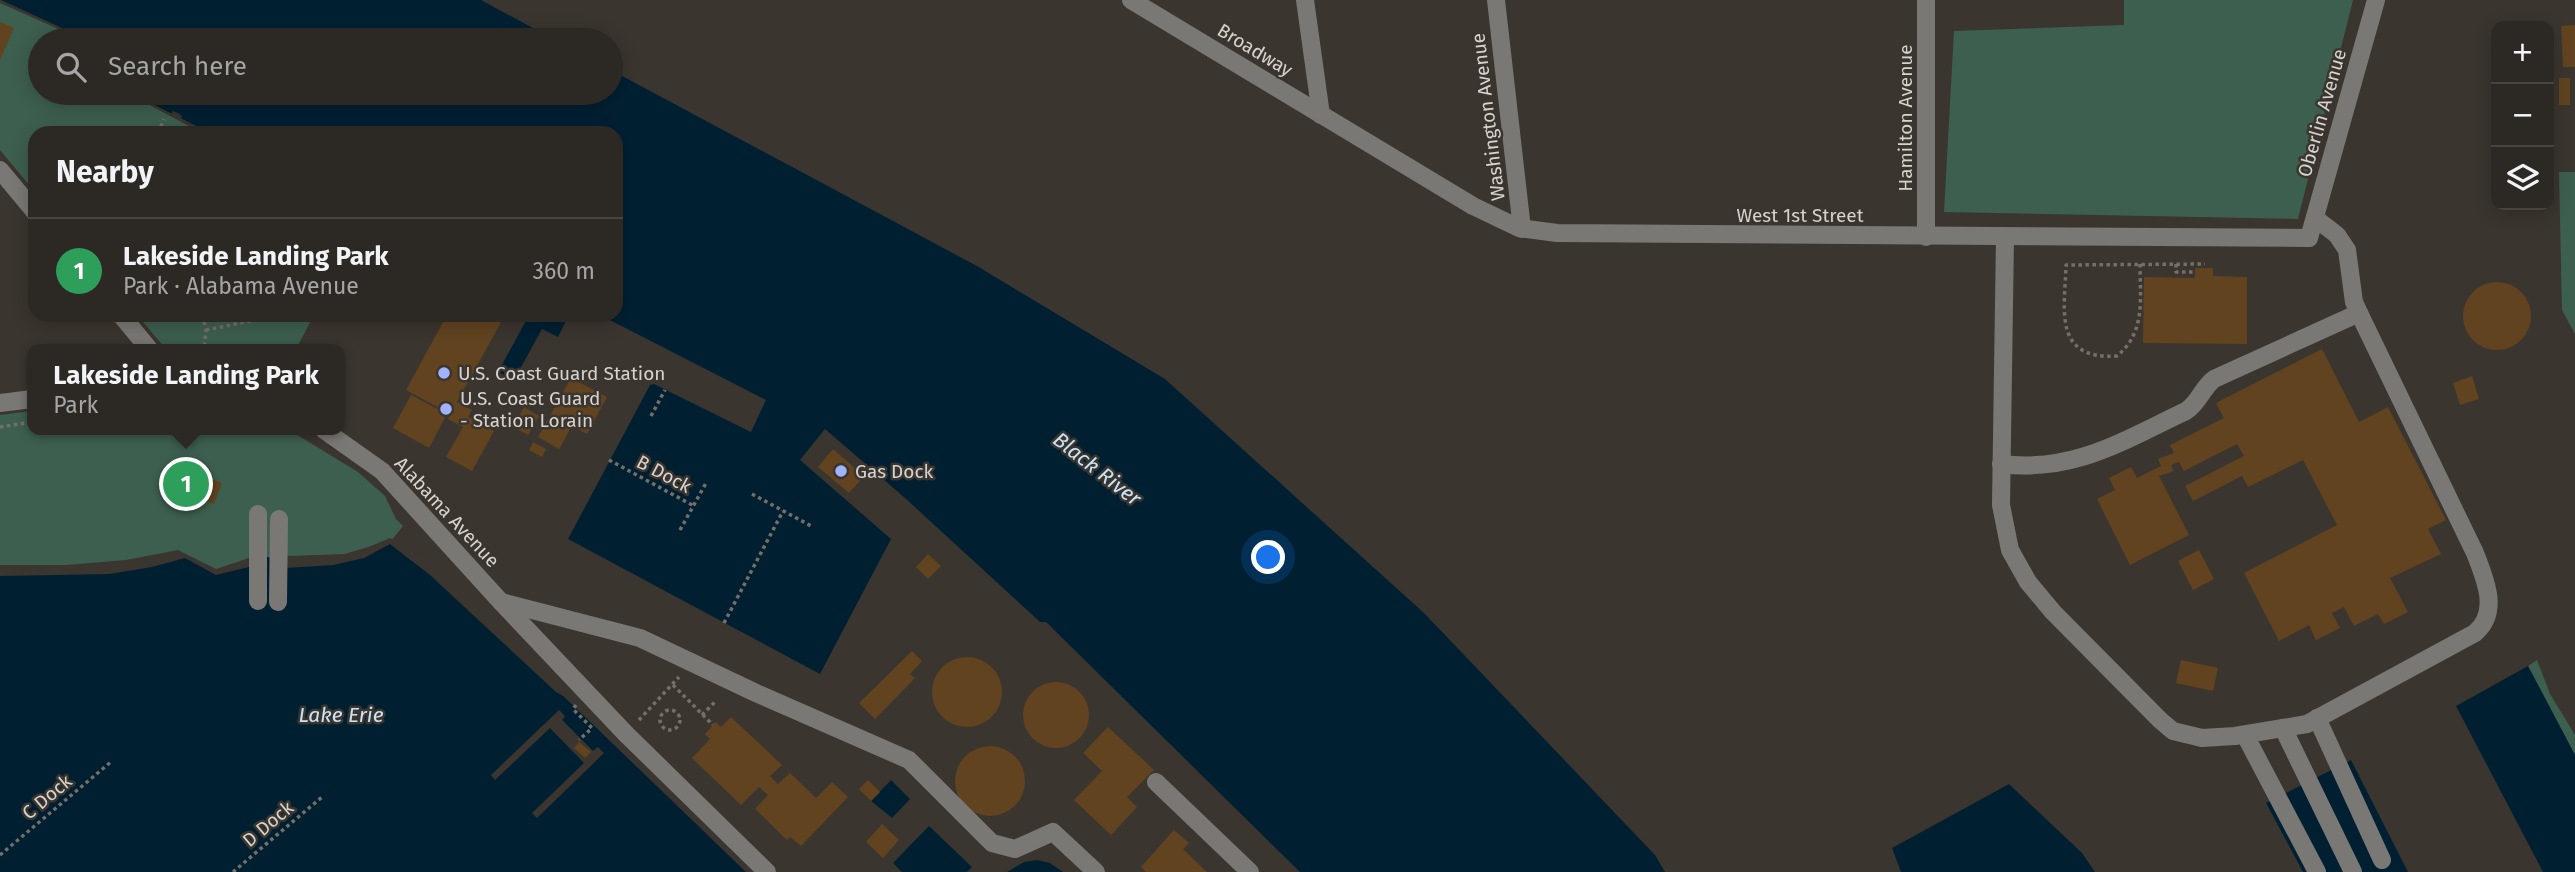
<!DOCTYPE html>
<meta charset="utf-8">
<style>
body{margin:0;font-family:"Fira Sans",sans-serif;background:#383430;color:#f1f3f6}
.controls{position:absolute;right:21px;top:21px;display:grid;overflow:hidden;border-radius:14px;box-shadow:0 4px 18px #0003}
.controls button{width:63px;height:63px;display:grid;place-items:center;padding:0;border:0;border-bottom:2px solid #484441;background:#2c2823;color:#f1f3f6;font:35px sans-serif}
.you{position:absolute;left:1269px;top:558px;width:24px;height:24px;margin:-18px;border:5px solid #fff;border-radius:50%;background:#1a73e8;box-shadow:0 0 0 10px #1a73e833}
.badge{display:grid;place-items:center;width:46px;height:46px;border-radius:50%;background:#95b2f1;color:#fff;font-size:23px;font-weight:700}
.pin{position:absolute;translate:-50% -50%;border:4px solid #fff;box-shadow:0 2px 7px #0006}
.popup{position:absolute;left:27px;top:344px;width:318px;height:91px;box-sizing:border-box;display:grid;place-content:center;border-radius:14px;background:#2c2823;filter:drop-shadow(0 2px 5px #0005);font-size:23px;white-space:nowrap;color:#a6a6a6}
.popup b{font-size:26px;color:#f1f3f6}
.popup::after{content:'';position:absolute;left:50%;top:100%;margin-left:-14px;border:14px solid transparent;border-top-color:#2c2823}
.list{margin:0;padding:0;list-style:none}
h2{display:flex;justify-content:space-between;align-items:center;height:91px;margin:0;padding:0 28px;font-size:30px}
h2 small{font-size:23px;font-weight:400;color:#a6a6a6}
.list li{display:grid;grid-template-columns:46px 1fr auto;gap:21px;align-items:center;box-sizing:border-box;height:105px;padding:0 28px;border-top:2px solid #484441}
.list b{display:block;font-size:26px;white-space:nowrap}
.list p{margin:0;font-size:23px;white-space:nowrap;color:#a6a6a6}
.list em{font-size:23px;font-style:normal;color:#a6a6a6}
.icon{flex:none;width:38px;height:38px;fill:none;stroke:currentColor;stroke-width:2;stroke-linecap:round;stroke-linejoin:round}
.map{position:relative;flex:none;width:2575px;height:872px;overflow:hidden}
.search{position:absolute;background:#2c2823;box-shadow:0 4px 18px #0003;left:28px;top:28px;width:595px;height:77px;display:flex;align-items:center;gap:18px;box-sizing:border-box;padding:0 24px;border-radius:38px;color:#a6a6a6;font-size:26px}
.panel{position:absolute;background:#2c2823;box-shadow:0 4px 18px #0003;left:28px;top:126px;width:595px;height:196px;border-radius:21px}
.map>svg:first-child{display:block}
.green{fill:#3d5f4f}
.water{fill:#002032}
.pier{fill:#3b352f}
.building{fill:#614320}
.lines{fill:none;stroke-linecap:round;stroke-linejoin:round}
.path{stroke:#756f6a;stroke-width:3.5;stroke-dasharray:3.5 3.5;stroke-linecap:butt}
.minor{stroke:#7a7875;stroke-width:18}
.poi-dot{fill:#a1b3fd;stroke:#3b352f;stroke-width:2.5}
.labels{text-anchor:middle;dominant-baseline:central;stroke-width:5;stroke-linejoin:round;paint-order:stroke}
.street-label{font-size:19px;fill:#d7d3cf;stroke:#3b352f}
.poi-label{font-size:19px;fill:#d7d3cf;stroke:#3b352f;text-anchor:start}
.water-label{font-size:21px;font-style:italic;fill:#c9e4f6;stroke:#3b352f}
</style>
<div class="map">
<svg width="2575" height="872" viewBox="0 0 2575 872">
<rect width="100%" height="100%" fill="#3b352f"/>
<g class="green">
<polygon points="0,0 83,40 40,40 40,93 130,93 210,133 35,133 35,192 0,150"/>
<polygon points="2124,0 2353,0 2298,219 1944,212 1954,31 2124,25"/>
<polygon points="2559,172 2575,172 2575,334 2562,310"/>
<polygon points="137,315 314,315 296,349 166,349"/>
<polygon points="32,411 32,430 289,430 358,472 385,496 396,519 403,526 391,541 345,558 216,573 126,564 0,569 0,415"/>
<polygon points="2537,660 2550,694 2575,735 2575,755 2528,666"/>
</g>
<g class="water">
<polygon points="1,0 481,0 555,40 83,40 83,38"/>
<polygon points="611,70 977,266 1165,379 1424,613 1655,855 1665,872 1300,872 1046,622 1040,622 905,498 825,429 800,460 891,539 820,674 568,539 650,385 654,384 751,432 766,400 600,315 616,315 616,133 210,133 130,93 611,93"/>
<polygon points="527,315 569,315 558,337 542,329 514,380 498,372 527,319"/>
<polygon points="391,541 419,557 746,872 0,872 0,569 126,564 178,554 216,573 252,557 345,558"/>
<polygon points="2528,666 2575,755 2575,872 2543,872 2456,706"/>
<polygon points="2351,760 2408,872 2303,872 2266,803"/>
<polygon points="891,780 910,799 892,818 871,801"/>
<polygon points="2009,784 2082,853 2095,872 1901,872 1892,848"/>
<polygon points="929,826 972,867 967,872 902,872 893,863"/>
<polygon points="1037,860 1050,863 1063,872 1007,872 1024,862"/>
</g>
<g class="pier">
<polygon points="0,0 84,38 83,40 0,3"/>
<polygon points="127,93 130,93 171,114 173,111 178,113 182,116 181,119 212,133 202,133"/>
<polygon points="390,538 421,555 567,698 556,692 430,575 390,544 364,558 333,565 285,568 285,554 289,556 345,554 371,546"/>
<polygon points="178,550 216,569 249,558 250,555 253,566 216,575 185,558 152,567 109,574 0,576 0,565 66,565 126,560"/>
<polygon points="559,710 565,716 562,720 593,751 598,747 604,753 537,818 532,813 584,763 550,728 495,780 491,775"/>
</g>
<g class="building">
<polygon points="0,22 14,28 0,60"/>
<polygon points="2575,25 2575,67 2563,67 2561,26"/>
<rect x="2559" y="78" width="11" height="27"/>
<polygon points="2195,268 2213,268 2213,276 2247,277 2247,344 2143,343 2144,277 2195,278"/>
<circle cx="2497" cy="316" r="34"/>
<polygon points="447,315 505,315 457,402 472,410 468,417 494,431 472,471 446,457 463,427 448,419 450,414 406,390"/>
<polygon points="2322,349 2359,422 2388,407 2446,520 2428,529 2441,554 2390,578 2408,612 2384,624 2378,614 2354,626 2344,607 2332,613 2340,628 2316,640 2309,625 2279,641 2244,573 2337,525 2303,460 2248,487 2242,476 2193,501 2185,486 2244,456 2237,444 2184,471 2179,462 2171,465 2174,471 2159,476 2189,535 2130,565 2097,499 2115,490 2109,478 2131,467 2137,478 2161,466 2158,459 2174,453 2170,445 2224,418 2216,403"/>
<polygon points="2472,376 2479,399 2460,405 2453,383"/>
<polygon points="571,378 607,397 587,434 572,426 559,449 538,437"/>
<polygon points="411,395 447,414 429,448 393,428"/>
<polygon points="524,407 539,416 528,435 513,427"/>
<polygon points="533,442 546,449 542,457 529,450"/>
<polygon points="833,449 864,476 849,493 818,467"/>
<polygon points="198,474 222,483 214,504 191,496"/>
<polygon points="2199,550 2214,579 2193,590 2178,561"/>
<polygon points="928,554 941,566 928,579 916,567"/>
<polygon points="912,651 922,661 910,674 915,678 875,719 859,703"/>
<circle cx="967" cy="692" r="35"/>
<polygon points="2181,660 2218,668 2213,691 2176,683"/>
<circle cx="1056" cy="715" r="33"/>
<polygon points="731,717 782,765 770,776 778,784 790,773 816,798 832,782 848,797 801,846 790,837 787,840 755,809 768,795 759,787 741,805 692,758 710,739 705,734 716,722 721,727"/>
<polygon points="1108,727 1154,770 1127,797 1137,807 1111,835 1074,800 1102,771 1083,753"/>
<polygon points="579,742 591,752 585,758 574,748"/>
<circle cx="990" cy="781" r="35"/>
<polygon points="868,780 880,792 871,801 859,789"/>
<polygon points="882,824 899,840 883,858 866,842"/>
<polygon points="1174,830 1189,843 1183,849 1207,872 1146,872 1141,867"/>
</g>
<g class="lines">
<g class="path">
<polyline points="158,133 164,119"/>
<path d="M 2140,264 C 2140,299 2146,332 2117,356 C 2052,360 2065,309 2066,265 L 2205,264"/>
<polyline points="2176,264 2176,272 2195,272"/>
<polyline points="202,315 206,330 204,349"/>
<polyline points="206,330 250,321 259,315"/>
<polyline points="651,416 665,390"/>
<polyline points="0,427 32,422"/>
<polyline points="609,460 694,506"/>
<polyline points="752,494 813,527"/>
<polyline points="680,530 706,483"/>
<polyline points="724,623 783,511"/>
<polyline points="673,685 713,725"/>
<polyline points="576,705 573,709 592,728 579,740"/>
<circle cx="670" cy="720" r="10"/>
<polyline points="702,715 715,702"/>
<polyline points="639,720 679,677"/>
<polyline points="0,855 112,761"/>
<polyline points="233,872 322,797"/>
</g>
<g class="minor">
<polyline points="1131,0 1473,206 1519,228 1557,233 2309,238 2376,0"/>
<polyline points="1305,0 1321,115"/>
<polyline points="1496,0 1522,229"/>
<polyline points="1926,0 1926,237"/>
<polyline points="0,170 35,212"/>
<path d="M 2005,237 L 2001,505 L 2010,550 L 2028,582 L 2053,612 L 2160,720 L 2173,731 L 2202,738 L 2235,736 L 2307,724 L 2475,633 C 2500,612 2485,579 2475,553 L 2359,313 L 2354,302 L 2347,250 L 2337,235 L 2315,218"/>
<polyline points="121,315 149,349"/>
<polyline points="0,403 32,399"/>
<polyline points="324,430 382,471 501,602 626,734 767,872"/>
<path d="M 2001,464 C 2074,473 2122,441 2186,411 C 2199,403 2202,388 2214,379 L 2359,313"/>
<polyline points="258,601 258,514"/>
<polyline points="278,602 279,519"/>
<polyline points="501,602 640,638 756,693 909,760 992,843 1015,849 1053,832 1096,872"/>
<polyline points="2317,718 2382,860"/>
<polyline points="2283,728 2353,872"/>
<polyline points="2245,735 2317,872"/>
<polyline points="1156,782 1250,872"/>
</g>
</g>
<g class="poi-dot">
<circle cx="444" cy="373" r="7"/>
<circle cx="446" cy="409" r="7"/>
<circle cx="841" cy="471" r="7"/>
</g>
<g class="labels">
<g class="street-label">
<text transform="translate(1255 50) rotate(31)">Broadway</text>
<text transform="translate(2322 113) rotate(-74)">Oberlin Avenue</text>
<text transform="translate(1488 117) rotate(-97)">Washington Avenue</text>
<text transform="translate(1905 118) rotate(-90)">Hamilton Avenue</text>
<text x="1800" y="215">West 1st Street</text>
<text transform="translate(664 474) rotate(28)">B Dock</text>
<text transform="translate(447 512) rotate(47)">Alabama Avenue</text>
<text transform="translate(47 797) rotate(-40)">C Dock</text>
<text transform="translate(268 824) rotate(-40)">D Dock</text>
</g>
<g class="poi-label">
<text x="458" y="373">U.S. Coast Guard Station</text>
<text x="460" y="398">U.S. Coast Guard<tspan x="460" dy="22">- Station Lorain</tspan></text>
<text x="855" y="471">Gas Dock</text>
</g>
<g class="water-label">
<text transform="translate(1097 469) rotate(38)">Black River</text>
<text x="341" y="715">Lake Erie</text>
</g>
</g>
</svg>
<div class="controls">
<button>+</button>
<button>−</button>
<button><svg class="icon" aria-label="layers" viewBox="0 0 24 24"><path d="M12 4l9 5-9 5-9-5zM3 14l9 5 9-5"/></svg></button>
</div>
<div class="you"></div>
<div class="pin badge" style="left:186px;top:484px;background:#2e9e5b">1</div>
<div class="popup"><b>Lakeside Landing Park</b>Park</div>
<div class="search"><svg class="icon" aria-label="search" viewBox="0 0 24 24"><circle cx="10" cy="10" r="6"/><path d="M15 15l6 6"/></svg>Search here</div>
<section class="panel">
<h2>Nearby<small></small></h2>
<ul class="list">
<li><span class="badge" style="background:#2e9e5b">1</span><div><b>Lakeside Landing Park</b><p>Park · Alabama Avenue</p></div><em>360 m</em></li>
</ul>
</section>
</div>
